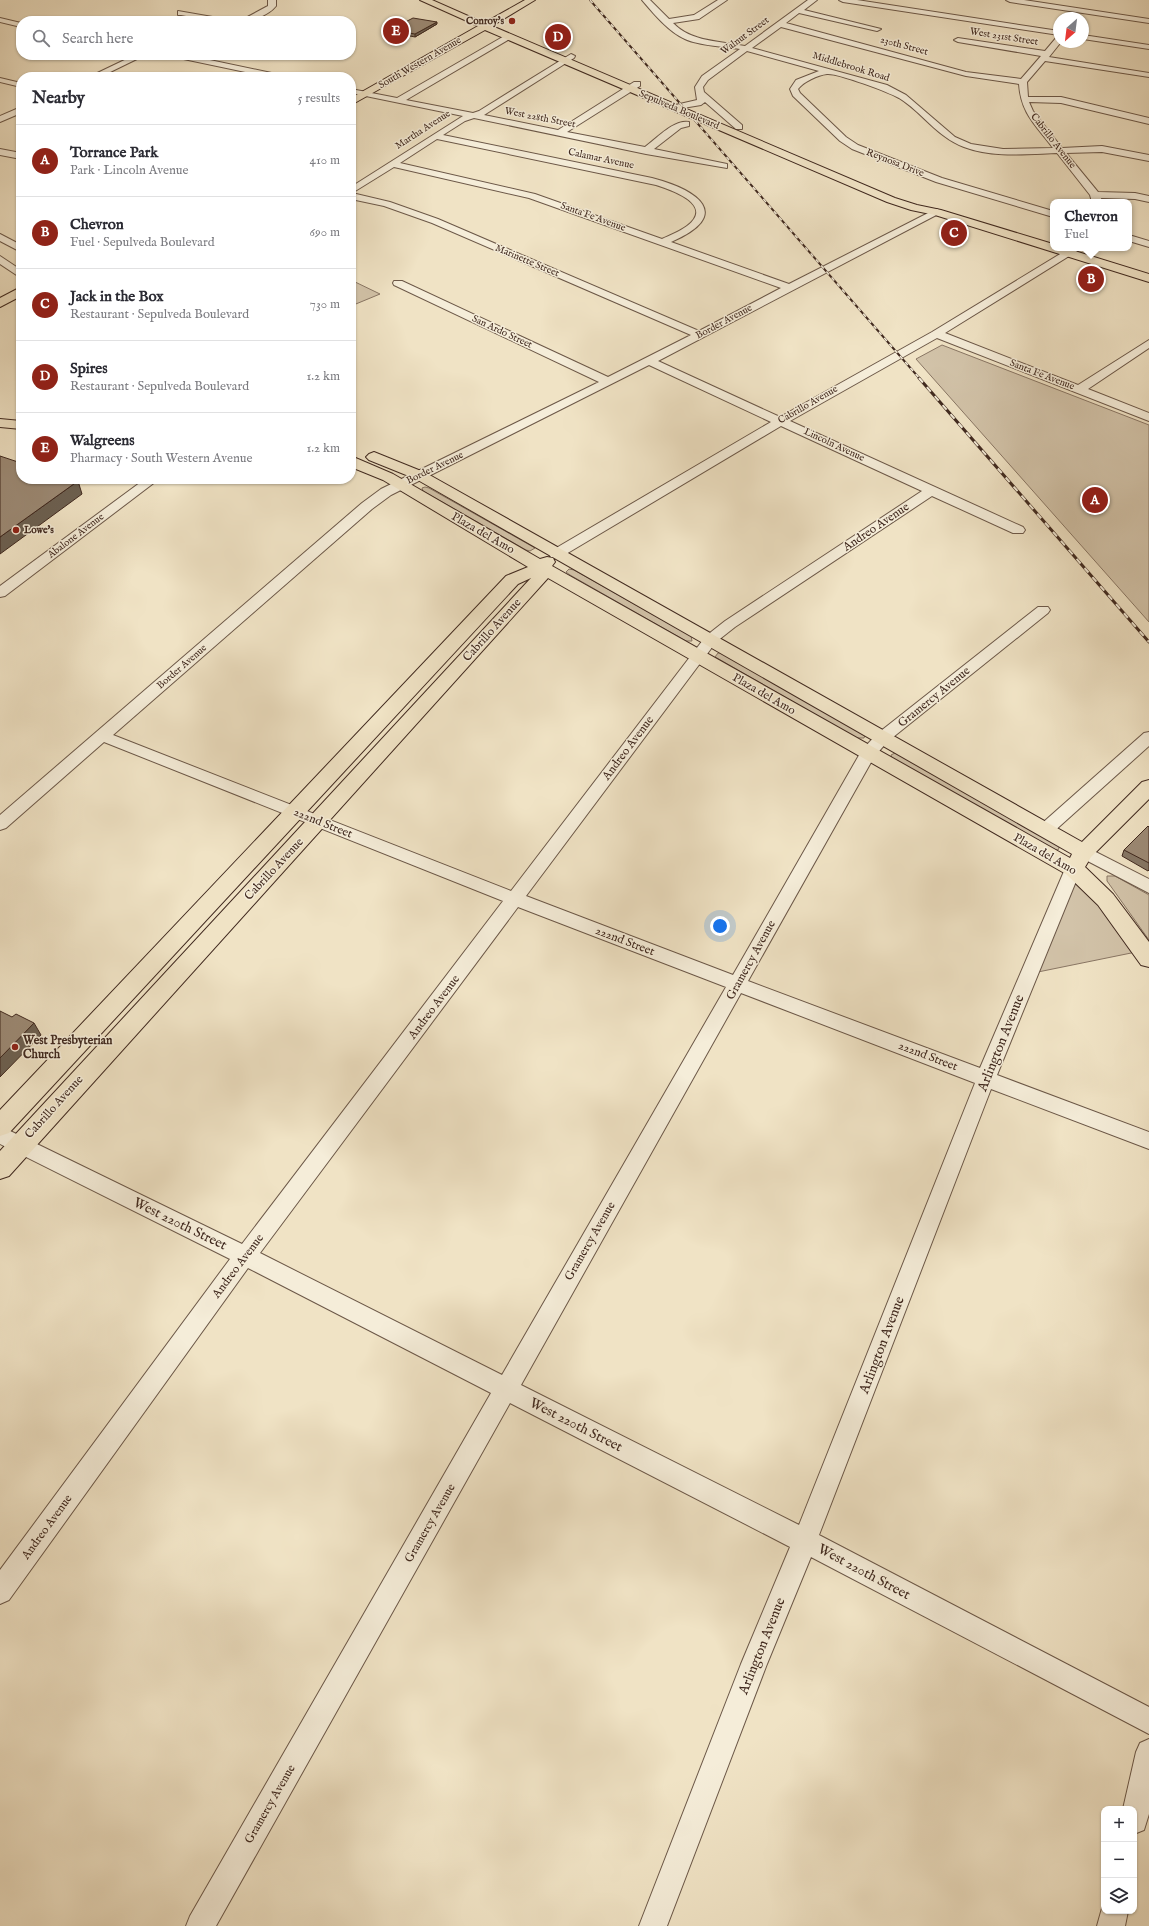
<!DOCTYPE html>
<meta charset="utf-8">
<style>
body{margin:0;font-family:"IM FELL English",serif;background:#f7f7f7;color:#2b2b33}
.controls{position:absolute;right:12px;bottom:12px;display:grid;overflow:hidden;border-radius:8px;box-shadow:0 1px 3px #0004}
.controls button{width:36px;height:36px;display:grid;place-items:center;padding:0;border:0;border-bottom:1px solid #e1e1e2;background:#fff;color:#2b2b33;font:20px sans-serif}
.compass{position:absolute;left:1053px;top:12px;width:36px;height:36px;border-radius:50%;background:#fff;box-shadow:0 1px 3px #0004;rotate:208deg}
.you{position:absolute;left:720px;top:926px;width:14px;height:14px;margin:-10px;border:3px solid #fff;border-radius:50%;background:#1a73e8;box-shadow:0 0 0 6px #1a73e833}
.badge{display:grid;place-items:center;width:26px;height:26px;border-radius:50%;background:#8f2418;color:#fff;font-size:13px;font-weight:700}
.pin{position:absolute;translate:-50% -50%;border:2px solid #fff;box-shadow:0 1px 4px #0006}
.popup{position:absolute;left:1050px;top:199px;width:82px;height:52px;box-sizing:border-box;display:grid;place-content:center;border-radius:8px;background:#fff;filter:drop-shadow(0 1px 3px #0005);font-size:13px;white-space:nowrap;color:#7c7c81}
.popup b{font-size:15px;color:#2b2b33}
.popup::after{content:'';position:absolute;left:50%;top:100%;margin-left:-8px;border:8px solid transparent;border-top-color:#fff}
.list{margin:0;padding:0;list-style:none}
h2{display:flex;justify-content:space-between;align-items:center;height:52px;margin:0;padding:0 16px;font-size:17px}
h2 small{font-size:13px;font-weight:400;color:#7c7c81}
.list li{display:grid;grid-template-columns:26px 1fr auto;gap:12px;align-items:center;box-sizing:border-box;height:72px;padding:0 16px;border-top:1px solid #e1e1e2}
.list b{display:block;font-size:15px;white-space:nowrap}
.list p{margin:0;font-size:13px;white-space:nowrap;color:#7c7c81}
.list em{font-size:13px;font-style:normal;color:#7c7c81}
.icon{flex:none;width:22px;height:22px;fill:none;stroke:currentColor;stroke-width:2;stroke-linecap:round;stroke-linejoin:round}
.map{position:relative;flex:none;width:1149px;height:1926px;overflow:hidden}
.search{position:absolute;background:#fff;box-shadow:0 1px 3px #0004;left:16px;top:16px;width:340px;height:44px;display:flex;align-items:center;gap:10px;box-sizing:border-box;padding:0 14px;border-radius:16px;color:#7c7c81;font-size:15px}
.panel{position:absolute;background:#fff;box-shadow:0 1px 3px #0004;left:16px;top:72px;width:340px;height:412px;border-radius:16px}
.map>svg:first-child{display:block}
.green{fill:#d2c3a9;stroke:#897664}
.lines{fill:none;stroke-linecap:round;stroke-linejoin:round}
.minor-casing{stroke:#6c5848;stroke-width:2}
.major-casing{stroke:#40291f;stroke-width:2}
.minor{fill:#f5edd9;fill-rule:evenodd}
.major{fill:#f0e3c5;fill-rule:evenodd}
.rail-far1-casing{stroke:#40291f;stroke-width:2}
.rail-casing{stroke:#40291f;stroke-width:3}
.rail-far1{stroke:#f5edd9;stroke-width:1.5;stroke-dasharray:4;stroke-linecap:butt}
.rail{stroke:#f5edd9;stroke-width:2;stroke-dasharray:6;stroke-linecap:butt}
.wall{fill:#867765;stroke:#40291f}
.shaded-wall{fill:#6d6152;stroke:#40291f}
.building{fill:#9c8a75;stroke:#40291f}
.poi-dot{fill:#8f2418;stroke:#f5edd9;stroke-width:1.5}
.labels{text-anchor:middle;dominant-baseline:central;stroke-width:3;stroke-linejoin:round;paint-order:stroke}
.far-poi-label{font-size:10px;font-weight:bold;fill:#40291f;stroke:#f5edd9;text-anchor:end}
.far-street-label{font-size:10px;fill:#40291f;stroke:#f5edd9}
.street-label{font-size:12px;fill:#40291f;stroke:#f5edd9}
.poi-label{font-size:12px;font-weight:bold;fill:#40291f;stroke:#f5edd9;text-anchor:start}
.near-street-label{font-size:14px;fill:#40291f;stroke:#f5edd9}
</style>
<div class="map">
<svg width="1149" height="1926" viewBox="0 0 1149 1926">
<rect width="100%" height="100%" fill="#f0e3c5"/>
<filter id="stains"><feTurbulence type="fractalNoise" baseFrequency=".005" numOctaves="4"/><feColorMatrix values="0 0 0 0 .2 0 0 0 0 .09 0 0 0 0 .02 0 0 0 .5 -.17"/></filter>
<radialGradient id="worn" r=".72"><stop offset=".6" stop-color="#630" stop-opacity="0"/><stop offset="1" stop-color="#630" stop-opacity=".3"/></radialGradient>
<g class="green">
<polygon points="351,280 380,294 351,306"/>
<polygon points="942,345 1149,425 1149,622 916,359"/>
<polygon points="425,487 429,488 535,548 530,551 526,550 423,491 422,488"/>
<polygon points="569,569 574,570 691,636 692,641 686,641 570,575 566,572"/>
<polygon points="718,653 722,653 865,735 864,738 856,738 717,658 715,657"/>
<polygon points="895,753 899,754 1059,845 1059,848 1058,850 1052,849 892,758 891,755"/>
<polygon points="1074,872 1141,951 1033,973"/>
<polygon points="1107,876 1115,876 1149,895 1149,940 1107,881"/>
</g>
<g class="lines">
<g class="minor-casing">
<g id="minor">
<path d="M 268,0 L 276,0 L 276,6 C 268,16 252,21 240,21 L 266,7 L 268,6 Z"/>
<path d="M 642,0 L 650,0 L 669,19 L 694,15 L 718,0 L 727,0 L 699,19 L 673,23 C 691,42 720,41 745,46 L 808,0 L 817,0 L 804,10 L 881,29 L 877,31 L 799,13 L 786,23 L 966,72 L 1021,79 L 1041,56 L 958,42 L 954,40 L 958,38 L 1045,51 L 1056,38 L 1059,38 L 1059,42 L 1061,42 L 1049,57 L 1149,73 L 1149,77 L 1045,61 L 1027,82 L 1028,97 L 1061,97 L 1149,118 L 1149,124 L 1061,103 L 1029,102 L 1033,111 L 1062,148 L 1102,146 L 1149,155 L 1149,161 L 1102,152 L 1066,153 L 1098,192 L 1135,193 L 1149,196 L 1149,202 L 1135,199 L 1101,198 L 1102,202 L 1092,202 L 1090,195 L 1057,153 C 1027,154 993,158 964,147 C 937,137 922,112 899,98 C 888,92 838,73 827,74 C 818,75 803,82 798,89 L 800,93 L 846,137 L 858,145 L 942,178 L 1053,211 L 1053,217 L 936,182 L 852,149 L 840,141 L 793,96 L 790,89 L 796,80 L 819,71 L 747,51 L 708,80 L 703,87 L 704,92 L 742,125 L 742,129 L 736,129 L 705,102 L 701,105 L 671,110 L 671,106 L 697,100 L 695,87 L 702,76 L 740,49 C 725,47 697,45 685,39 C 669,32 653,13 642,0 ZM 781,27 L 966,76 L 1019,84 C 1021,114 1036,125 1053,148 L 1003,149 L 971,144 L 955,137 L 906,95 L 887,85 L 752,48 Z"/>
<polygon points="839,0 857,0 1059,31 1059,35 843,2"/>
<polygon points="1006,0 1024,0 1149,19 1149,23 1010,2"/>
<polygon points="178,11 224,19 228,21 212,21 181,15 178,15"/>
<polygon points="0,18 21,23 21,27 0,22"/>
<path d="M 506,35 L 513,37 L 406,100 L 473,113 L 479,111 L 571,54 L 575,56 L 574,58 L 484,115 L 558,130 L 634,82 L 640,82 L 640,86 L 567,132 L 645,147 C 656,139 674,119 689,122 L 689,126 L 681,128 L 654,149 L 727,164 L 727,168 L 646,154 L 474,118 L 465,121 L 443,135 L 652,178 C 698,190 734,215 671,242 L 789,284 L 934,210 L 937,209 L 942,212 L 658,361 L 780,417 L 932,332 L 1070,248 L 1082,248 L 945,333 L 1078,385 L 1149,340 L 1149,348 L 1088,389 L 1149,413 L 1149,421 L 937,338 L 790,421 L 1023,527 L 1025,530 L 1023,533 L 1013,533 L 932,496 L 735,627 L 716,642 L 526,896 L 733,975 L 862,750 L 877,734 L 1038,607 L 1048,607 L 1050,610 L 1048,613 L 887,742 L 874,757 L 748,981 L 980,1068 L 1065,869 L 1067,865 L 1073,863 L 1079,865 L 1081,869 L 997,1075 L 1149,1132 L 1149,1149 L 991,1089 L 819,1535 L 1149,1707 L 1149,1734 L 811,1557 L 767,1664 L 667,1926 L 639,1926 L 741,1664 L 790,1547 L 510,1403 L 216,1926 L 186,1926 L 190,1916 L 491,1393 L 248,1268 L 9,1600 L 0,1604 L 0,1570 L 230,1259 L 0,1144 L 0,1126 L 242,1244 L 503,901 L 104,742 L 6,828 L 0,830 L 0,815 L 362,503 L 381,489 L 599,382 L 394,285 L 393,283 L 394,281 L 402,281 L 608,377 L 691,335 L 432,223 L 384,206 L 351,199 L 351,187 L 463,116 L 351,93 L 351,89 L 397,98 ZM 437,139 L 656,185 C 672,190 715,205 687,226 C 679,232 670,235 662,239 L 535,194 L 400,163 ZM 394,167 L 529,198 L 781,288 L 699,331 L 438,219 L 390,202 L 352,193 ZM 649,365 L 771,422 L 551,551 L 549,554 L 551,557 L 561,557 L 781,426 L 922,491 L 725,621 L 706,636 L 511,891 L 113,735 L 372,509 L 391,495 ZM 518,907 L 726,987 L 502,1375 L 260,1253 ZM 741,993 L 975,1083 L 799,1525 L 521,1385 Z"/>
<polygon points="1083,35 1149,45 1149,49 1083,39"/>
<polygon points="135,55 145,55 100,77 89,77"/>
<polygon points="170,55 186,55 281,75 285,77 269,77 174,57"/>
<polygon points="0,78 21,83 21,87 0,82"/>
<polygon points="21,107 21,113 0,122 0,116"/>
<polygon points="0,149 21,153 21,159 0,155"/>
<polygon points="0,234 21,245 21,252 0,241"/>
<polygon points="1129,235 1149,241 1149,247 1129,241"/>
<polygon points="0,256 21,270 21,278 0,264"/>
<polygon points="145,479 159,479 5,596 0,597 0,586"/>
<polygon points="1149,732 1149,746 1051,834 1045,836 1039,834 1037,830 1039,826 1144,733"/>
<polygon points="1084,846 1149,879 1149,893 1078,856 1076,852 1078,848"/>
<polygon points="1149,1739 1149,1814 1144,1830 1134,1834 1134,1809 1123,1809 1136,1752 1140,1743"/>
<polygon points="1104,1901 1104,1911 1128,1911 1125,1926 1097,1926"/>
</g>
</g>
<g class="major-casing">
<g id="major">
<polygon points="420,0 432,0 484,23 525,0 535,0 492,26 895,198 917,205 941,210 1053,244 1053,248 1065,248 1149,274 1149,282 935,215 911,210 887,202 485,30 351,105 351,98 478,26"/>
<polygon points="21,287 21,296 0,307 0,298"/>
<polygon points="0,419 21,421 21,429 0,427"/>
<polygon points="374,452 426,473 1082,842 1142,782 1149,780 1149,799 1091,857 1085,867 1113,894 1149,942 1149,967 1141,965 1098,905 1066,874 548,578 9,1176 0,1179 0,1151 531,578 518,584 9,1133 0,1136 0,1110 506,576 528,567 383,480 351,467 351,456 393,474 540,559 547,557 553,558 555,562 552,566 1070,858 1072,854 416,479 369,460 366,457 369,454"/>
</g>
</g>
<use href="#minor" class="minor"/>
<use href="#major" class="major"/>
<g class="rail-far1-casing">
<polyline id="rail-far1" points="590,0 920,379"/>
</g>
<g class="rail-casing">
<polyline id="rail" points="919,378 1149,642"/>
</g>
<use href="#rail-far1" class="rail-far1"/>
<use href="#rail" class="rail"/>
</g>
<g class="wall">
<polygon points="437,24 415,37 390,32 390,30"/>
<polygon points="1149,827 1149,870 1148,871 1122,856 1124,850"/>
</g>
<g class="shaded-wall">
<polygon points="437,22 437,24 415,37 415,34"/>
<polygon points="78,481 82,494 0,554 0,537"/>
<polygon points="34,1023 41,1035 0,1077 0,1058"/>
</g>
<g class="building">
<polygon points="413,18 437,22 415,34 390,30"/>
<polygon points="0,456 21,463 21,479 70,479 78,481 0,537"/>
<polygon points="1148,826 1149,827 1149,863 1124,850"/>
<polygon points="0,1011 12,1017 16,1014 34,1023 0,1058"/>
</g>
<g class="poi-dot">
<circle cx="512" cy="21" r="4"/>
<circle cx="16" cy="530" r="4"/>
<circle cx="15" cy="1047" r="4"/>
</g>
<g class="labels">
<g class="far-poi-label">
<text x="504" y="21">Conroy's</text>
<text x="24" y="530" text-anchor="start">Lowe's</text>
</g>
<g class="far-street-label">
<text transform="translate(745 36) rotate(-36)">Walnut Street</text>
<text transform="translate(1004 37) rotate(9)">West 231st Street</text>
<text transform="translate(904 46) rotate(15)">230th Street</text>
<text transform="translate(420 63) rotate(-30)">South Western Avenue</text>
<text transform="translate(851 67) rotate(17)">Middlebrook Road</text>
<text transform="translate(679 110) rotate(23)">Sepulveda Boulevard</text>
<text transform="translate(540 118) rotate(11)">West 228th Street</text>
<text transform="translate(423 130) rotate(-33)">Martha Avenue</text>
<text transform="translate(1053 141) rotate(52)">Cabrillo Avenue</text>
<text transform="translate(601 159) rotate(12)">Calamar Avenue</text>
<text transform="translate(895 163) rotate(21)">Reynosa Drive</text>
<text transform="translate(593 217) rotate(20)">Santa Fe Avenue</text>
<text transform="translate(527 261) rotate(23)">Marinette Street</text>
<text transform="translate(724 322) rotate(-28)">Border Avenue</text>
<text transform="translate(502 332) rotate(25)">San Ardo Street</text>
<text transform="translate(1042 375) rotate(21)">Santa Fe Avenue</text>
<text transform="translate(808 405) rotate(-30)">Cabrillo Avenue</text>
<text transform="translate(834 445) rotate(25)">Lincoln Avenue</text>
<text transform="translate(435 468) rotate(-26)">Border Avenue</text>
<text transform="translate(76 536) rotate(-37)">Abalone Avenue</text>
<text transform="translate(182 667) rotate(-41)">Border Avenue</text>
</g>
<g class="street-label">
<text transform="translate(876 527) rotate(-34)">Andreo Avenue</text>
<text transform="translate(483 533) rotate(30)">Plaza del Amo</text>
<text transform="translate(492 630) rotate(-48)">Cabrillo Avenue</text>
<text transform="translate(764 694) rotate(30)">Plaza del Amo</text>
<text transform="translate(934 697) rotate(-39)">Gramercy Avenue</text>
<text transform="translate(628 748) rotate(-53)">Andreo Avenue</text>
<text transform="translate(323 823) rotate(22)">222nd Street</text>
<text transform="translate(1045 854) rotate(30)">Plaza del Amo</text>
<text transform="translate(274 869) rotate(-47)">Cabrillo Avenue</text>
<text transform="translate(625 941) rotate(21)">222nd Street</text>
<text transform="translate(751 960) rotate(-61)">Gramercy Avenue</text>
<text transform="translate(434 1007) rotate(-53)">Andreo Avenue</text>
<text transform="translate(928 1056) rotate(21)">222nd Street</text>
<text transform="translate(54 1107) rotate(-48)">Cabrillo Avenue</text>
<text transform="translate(590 1241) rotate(-60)">Gramercy Avenue</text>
<text transform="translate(238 1266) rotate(-53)">Andreo Avenue</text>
<text transform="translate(430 1523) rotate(-60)">Gramercy Avenue</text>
<text transform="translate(47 1527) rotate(-54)">Andreo Avenue</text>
<text transform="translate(270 1804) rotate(-60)">Gramercy Avenue</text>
</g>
<g class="poi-label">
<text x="23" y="1040">West Presbyterian<tspan x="23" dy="14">Church</tspan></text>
</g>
<g class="near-street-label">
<text transform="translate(1001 1043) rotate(-68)">Arlington Avenue</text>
<text transform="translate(180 1224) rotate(26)">West 220th Street</text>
<text transform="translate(882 1345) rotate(-69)">Arlington Avenue</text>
<text transform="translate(576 1425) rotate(27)">West 220th Street</text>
<text transform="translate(864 1572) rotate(28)">West 220th Street</text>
<text transform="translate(762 1646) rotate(-68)">Arlington Avenue</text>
</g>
</g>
<rect width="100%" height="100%" filter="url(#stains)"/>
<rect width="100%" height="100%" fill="url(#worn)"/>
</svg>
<div class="controls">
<button>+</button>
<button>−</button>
<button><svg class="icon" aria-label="layers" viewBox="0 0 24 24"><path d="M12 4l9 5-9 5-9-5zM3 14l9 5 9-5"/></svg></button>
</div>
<svg class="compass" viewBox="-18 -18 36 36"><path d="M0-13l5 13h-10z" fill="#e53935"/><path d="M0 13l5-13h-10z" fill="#7c7c81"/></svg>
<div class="you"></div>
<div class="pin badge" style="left:1095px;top:500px">A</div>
<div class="pin badge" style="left:1091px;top:279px">B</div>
<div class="popup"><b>Chevron</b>Fuel</div>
<div class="pin badge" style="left:954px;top:233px">C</div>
<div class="pin badge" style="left:558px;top:37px">D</div>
<div class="pin badge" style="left:396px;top:31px">E</div>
<div class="search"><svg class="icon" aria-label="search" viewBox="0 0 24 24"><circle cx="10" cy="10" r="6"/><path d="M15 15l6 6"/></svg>Search here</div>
<section class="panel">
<h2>Nearby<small>5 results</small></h2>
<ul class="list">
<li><span class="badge">A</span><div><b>Torrance Park</b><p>Park · Lincoln Avenue</p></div><em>410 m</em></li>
<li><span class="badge">B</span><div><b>Chevron</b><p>Fuel · Sepulveda Boulevard</p></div><em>690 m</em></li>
<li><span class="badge">C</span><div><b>Jack in the Box</b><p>Restaurant · Sepulveda Boulevard</p></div><em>730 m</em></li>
<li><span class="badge">D</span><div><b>Spires</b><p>Restaurant · Sepulveda Boulevard</p></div><em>1.2 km</em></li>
<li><span class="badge">E</span><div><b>Walgreens</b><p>Pharmacy · South Western Avenue</p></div><em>1.2 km</em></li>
</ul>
</section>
</div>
